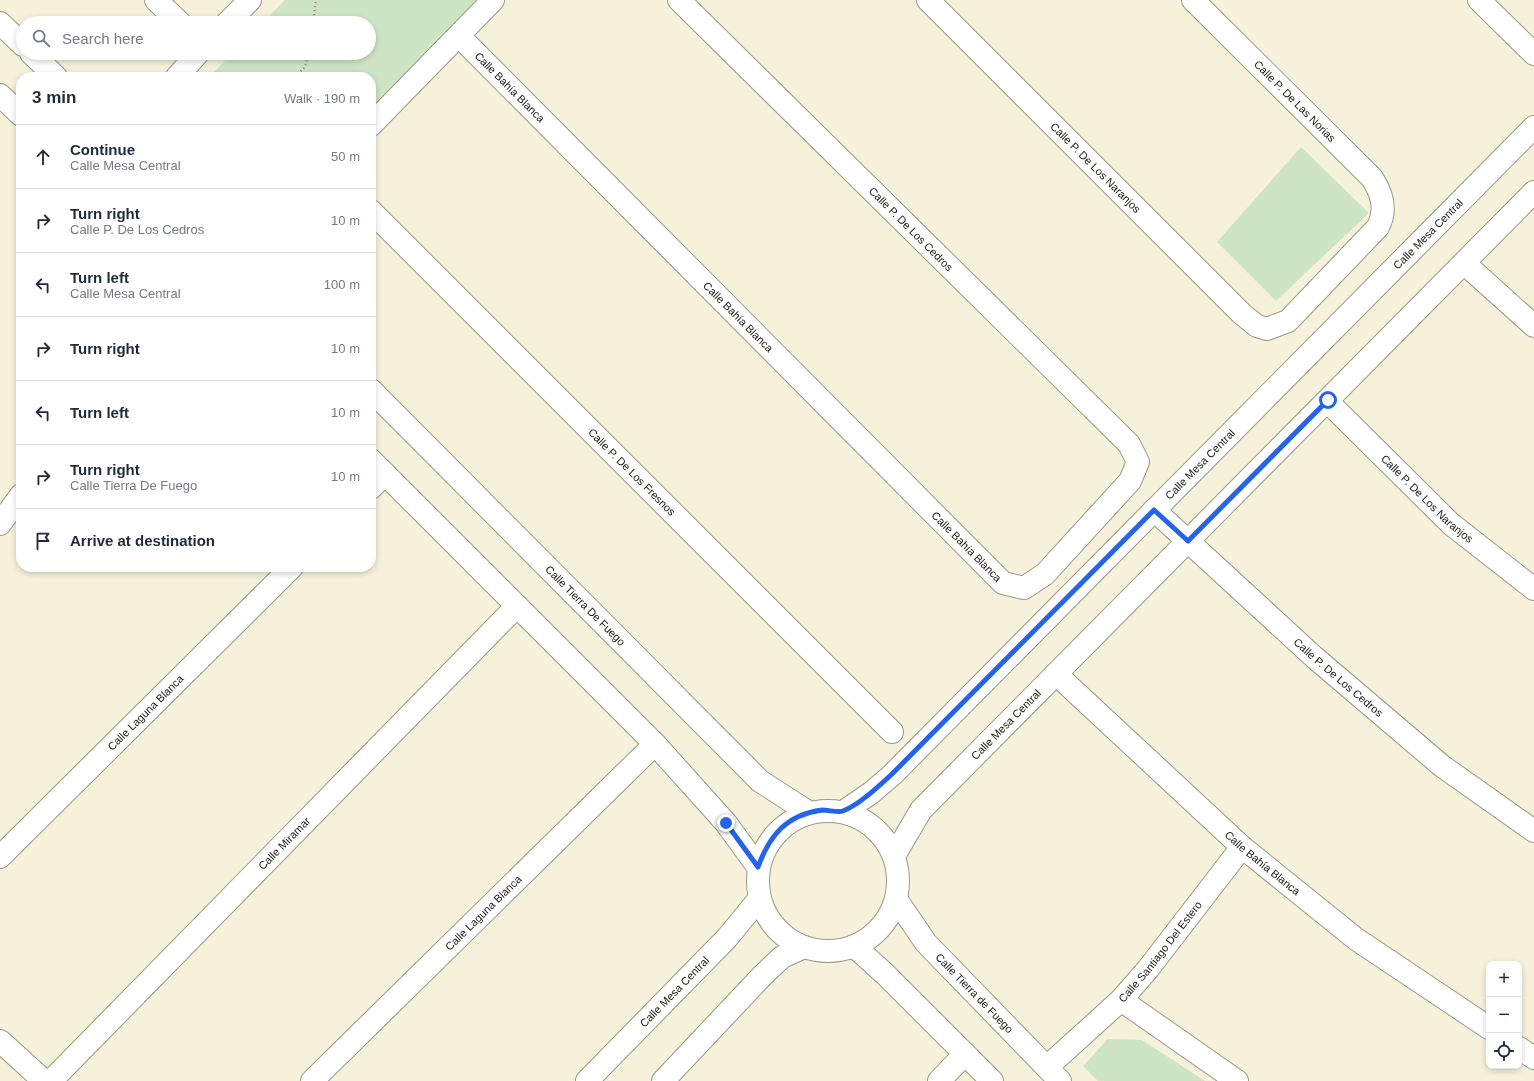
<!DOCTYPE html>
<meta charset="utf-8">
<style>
body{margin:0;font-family:Helvetica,sans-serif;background:#f2f2f3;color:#1f2937}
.controls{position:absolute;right:12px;bottom:12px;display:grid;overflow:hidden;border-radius:8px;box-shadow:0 2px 6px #0003}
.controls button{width:36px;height:36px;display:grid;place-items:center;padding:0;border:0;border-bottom:1px solid #e0e1e3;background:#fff;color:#1f2937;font:20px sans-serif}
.stop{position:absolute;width:12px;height:12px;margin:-9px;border:3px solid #2563eb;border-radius:50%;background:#fff}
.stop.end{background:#2563eb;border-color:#fff;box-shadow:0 1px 4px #0008}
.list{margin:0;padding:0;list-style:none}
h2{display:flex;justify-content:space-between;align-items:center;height:52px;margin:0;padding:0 16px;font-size:17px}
h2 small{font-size:13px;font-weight:400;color:#747a83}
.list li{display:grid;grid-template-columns:26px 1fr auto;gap:12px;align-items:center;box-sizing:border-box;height:64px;padding:0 16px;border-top:1px solid #e0e1e3}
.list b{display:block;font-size:15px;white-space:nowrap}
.list p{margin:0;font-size:13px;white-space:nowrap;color:#747a83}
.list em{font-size:13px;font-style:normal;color:#747a83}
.icon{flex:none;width:22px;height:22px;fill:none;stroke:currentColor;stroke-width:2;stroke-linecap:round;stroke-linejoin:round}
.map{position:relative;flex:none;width:1534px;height:1081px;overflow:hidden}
.search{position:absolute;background:#fff;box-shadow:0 2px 6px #0003;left:16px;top:16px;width:360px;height:44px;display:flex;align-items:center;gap:10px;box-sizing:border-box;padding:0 14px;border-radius:22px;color:#747a83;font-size:15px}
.panel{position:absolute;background:#fff;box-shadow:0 2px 6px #0003;left:16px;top:72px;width:360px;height:500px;border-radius:16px}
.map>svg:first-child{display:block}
.green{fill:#cee5c5}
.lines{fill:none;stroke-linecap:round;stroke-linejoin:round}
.minor-casing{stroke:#9c9884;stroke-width:24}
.tertiary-casing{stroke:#9c9884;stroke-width:24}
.path{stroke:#8b8879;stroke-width:2.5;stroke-dasharray:1 3;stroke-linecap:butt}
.minor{stroke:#fff;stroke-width:22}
.tertiary{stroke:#fff;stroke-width:22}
.route{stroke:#2563eb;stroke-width:5}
.labels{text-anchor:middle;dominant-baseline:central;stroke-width:3;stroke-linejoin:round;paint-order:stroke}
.street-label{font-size:11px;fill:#191710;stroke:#fff}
</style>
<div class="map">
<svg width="1534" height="1081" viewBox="0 0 1534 1081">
<rect width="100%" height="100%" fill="#f5f1db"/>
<g class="green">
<polygon points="285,0 481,0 371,113 371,77 209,77 233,53 369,53 369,23 262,23"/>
<polygon points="1301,147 1369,213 1276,301 1217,242"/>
<polygon points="1108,1039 1142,1040 1205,1081 1098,1081 1083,1066"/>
</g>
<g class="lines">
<g class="minor-casing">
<g id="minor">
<polyline points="156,0 180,23"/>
<path id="s1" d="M 928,0 L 1242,314 L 1257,326 L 1267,329 L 1288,321 L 1378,227 C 1387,210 1382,193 1372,178 L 1193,0"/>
<polyline points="1479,0 1534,54"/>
<path id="s2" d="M 459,36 L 1003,583 L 1024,588 L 1045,574 L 1130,481 L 1138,462 L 1129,444 L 679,0"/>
<path id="s3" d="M 371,211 L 892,732"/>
<polyline points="1464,263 1534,326"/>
<path id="s4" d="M 1327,401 L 1451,524 L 1534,589"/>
<polyline points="371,488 385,474"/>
<path id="s5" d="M 1154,510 L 1314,657 L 1442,766 L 1534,831"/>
<path id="s6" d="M 1056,674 L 1242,847 L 1356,939 L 1489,1028"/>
<path id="s7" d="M 0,857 L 292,567"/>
<polyline points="1121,1000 1237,1081"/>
<polyline points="0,1041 44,1081"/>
<polyline points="1519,1048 1534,1058"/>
<path id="s8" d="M 1047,1067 L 1121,1000 L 1148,969 L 1242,847"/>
<path id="s9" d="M 51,1081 L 517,606"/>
<path id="s10" d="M 312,1081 L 655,744"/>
<polyline points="939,1081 965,1054"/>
</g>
</g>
<g class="tertiary-casing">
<g id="tertiary">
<polyline points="0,23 23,45"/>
<polyline points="227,23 250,0"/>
<polyline points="31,53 56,77"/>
<polyline points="177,77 198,53"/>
<polyline points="0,95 21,115"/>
<polyline points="371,125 493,0"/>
<path id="s11" d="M 371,390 L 760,781 L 808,812"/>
<polyline points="371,460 655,744 726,823 758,867"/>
<polyline points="0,524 21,495"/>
<circle cx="828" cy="881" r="70"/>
<path id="s12" d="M 843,812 L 871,793 L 892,775 L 1534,127"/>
<path id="s13" d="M 894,856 L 921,810 L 1534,192"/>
<path id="s14" d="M 896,899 L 926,943 L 1060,1081"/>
<polyline points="854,946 885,974 992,1081"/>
<path id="s15" d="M 587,1081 L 727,938 L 759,899"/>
<polyline points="663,1081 762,976 782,957 804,947"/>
</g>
</g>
<g class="path">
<polyline points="313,23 316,0"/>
<polyline points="295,77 305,67 309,53"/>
</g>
<use href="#minor" class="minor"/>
<use href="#tertiary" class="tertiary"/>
</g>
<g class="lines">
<path class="route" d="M 726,823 L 758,867 C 770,834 787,815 822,810 C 829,810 838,813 843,811 C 860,804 879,786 892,774 L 1154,510 L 1188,541 L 1328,400"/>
</g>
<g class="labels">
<g class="street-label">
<text stroke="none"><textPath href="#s2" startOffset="72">Calle Bahía Blanca</textPath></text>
<text transform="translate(1295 101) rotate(45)">Calle P. De Las Norias</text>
<text stroke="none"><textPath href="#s1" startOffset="237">Calle P. De Los Naranjos</textPath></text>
<text transform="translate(911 229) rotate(45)">Calle P. De Los Cedros</text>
<text stroke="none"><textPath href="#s12" startOffset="823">Calle Mesa Central</textPath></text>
<text stroke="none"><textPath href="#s2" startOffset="396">Calle Bahía Blanca</textPath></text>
<text stroke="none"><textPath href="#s12" startOffset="499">Calle Mesa Central</textPath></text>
<text stroke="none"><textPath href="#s3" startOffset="369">Calle P. De Los Fresnos</textPath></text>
<text stroke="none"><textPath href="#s4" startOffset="140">Calle P. De Los Naranjos</textPath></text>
<text stroke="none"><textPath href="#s2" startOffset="720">Calle Bahía Blanca</textPath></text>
<text stroke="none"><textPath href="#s11" startOffset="304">Calle Tierra De Fuego</textPath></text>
<text stroke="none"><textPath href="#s5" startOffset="249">Calle P. De Los Cedros</textPath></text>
<text stroke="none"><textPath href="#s7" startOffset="205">Calle Laguna Blanca</textPath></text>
<text stroke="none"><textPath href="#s13" startOffset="174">Calle Mesa Central</textPath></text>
<text stroke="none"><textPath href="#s9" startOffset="333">Calle Miramar</textPath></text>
<text stroke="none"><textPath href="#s6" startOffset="280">Calle Bahía Blanca</textPath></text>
<text stroke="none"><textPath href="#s10" startOffset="240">Calle Laguna Blanca</textPath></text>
<text stroke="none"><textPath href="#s8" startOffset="162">Calle Santiago Del Estero</textPath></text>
<text stroke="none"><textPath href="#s15" startOffset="125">Calle Mesa Central</textPath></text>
<text stroke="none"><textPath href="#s14" startOffset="123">Calle Tierra de Fuego</textPath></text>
</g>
</g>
</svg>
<div class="controls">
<button>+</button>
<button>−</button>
<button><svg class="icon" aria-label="locate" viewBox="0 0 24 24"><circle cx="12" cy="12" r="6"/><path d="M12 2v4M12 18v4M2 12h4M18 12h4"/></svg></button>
</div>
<div class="stop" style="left:1328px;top:400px"></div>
<div class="stop end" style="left:726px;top:823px"></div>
<div class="search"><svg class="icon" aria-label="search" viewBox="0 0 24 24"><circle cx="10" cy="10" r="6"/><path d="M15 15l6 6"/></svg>Search here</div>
<section class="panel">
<h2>3 min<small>Walk · 190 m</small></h2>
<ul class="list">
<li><svg class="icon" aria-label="ahead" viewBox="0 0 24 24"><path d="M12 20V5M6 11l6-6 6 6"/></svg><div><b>Continue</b><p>Calle Mesa Central</p></div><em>50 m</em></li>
<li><svg class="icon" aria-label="right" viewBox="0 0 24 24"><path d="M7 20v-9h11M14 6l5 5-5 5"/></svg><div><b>Turn right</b><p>Calle P. De Los Cedros</p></div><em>10 m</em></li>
<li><svg class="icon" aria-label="left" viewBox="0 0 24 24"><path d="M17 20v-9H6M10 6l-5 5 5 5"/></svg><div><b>Turn left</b><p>Calle Mesa Central</p></div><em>100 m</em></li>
<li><svg class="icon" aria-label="right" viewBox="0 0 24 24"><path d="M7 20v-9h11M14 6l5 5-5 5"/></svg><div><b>Turn right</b></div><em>10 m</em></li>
<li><svg class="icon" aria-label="left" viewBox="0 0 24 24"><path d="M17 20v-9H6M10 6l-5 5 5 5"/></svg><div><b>Turn left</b></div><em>10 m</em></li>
<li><svg class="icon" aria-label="right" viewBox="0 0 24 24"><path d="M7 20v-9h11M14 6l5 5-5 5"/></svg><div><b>Turn right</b><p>Calle Tierra De Fuego</p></div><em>10 m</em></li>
<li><svg class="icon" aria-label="arrive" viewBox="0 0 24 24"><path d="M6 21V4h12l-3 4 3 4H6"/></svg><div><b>Arrive at destination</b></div></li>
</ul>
</section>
</div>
